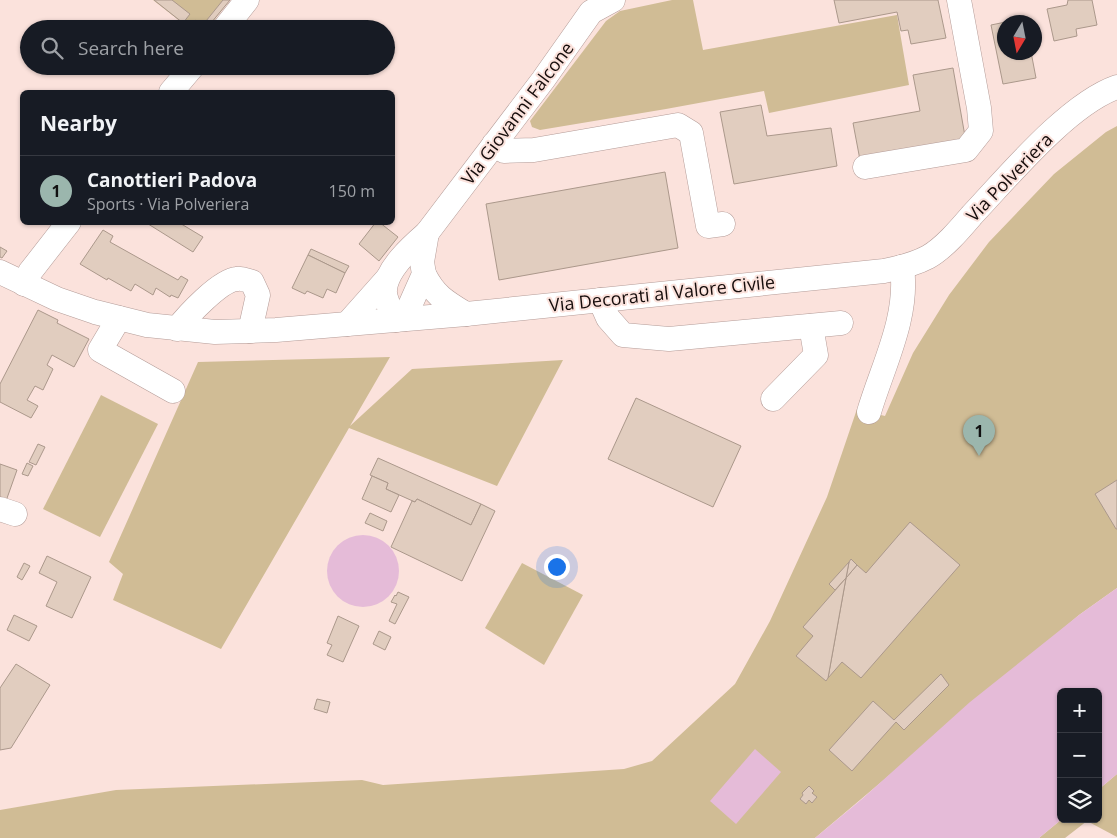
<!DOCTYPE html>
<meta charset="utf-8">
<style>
body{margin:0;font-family:"Open Sans",sans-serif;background:#242831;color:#f1f3f6}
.controls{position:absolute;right:15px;bottom:15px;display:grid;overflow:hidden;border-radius:8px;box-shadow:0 1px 4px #0004}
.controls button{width:45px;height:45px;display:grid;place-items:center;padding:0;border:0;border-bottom:1px solid #363941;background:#171b24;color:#f1f3f6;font:25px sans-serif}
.compass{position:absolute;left:997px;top:15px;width:45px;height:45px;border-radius:50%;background:#171b24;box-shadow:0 1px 4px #0004;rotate:190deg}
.you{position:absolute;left:556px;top:566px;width:18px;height:18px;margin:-12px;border:4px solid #fff;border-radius:50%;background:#1a73e8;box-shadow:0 0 0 8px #1a73e833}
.badge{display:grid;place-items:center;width:32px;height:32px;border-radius:50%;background:#9bb6ad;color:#111;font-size:16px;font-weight:700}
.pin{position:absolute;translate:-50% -41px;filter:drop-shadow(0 1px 2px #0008)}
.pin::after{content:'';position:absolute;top:26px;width:18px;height:15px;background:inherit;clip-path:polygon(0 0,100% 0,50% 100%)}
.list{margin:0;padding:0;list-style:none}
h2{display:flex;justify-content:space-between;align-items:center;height:65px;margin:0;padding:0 20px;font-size:21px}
h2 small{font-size:16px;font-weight:400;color:#9ea1a6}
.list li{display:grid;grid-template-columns:32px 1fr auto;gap:15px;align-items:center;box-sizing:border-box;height:70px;padding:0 20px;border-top:1px solid #363941}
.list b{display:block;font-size:19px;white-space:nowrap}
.list p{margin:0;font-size:16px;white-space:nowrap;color:#9ea1a6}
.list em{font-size:16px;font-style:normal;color:#9ea1a6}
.icon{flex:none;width:28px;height:28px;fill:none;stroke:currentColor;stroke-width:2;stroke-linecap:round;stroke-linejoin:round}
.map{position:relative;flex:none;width:1117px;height:838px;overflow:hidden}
.search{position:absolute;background:#171b24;box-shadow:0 1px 4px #0004;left:20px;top:20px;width:375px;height:55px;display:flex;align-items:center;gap:12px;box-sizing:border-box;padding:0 18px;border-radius:28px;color:#9ea1a6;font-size:19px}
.panel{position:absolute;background:#171b24;box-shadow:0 1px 4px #0004;left:20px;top:90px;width:375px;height:135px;border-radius:8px}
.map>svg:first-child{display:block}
.green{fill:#d0bc95}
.water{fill:#e5bbd8}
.building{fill:#e1cdbf;stroke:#ab988b}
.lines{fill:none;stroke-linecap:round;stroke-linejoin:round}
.minor-casing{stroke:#b49c98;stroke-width:25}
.minor{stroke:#fff;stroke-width:24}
.labels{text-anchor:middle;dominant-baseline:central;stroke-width:4;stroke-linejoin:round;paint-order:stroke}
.street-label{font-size:18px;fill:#160d0c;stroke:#fbe2dc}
</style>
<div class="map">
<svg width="1117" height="838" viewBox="0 0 1117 838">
<rect width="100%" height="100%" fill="#fbe2dc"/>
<g class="green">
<polygon points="153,0 230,0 207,29 190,29"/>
<polygon points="672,0 693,0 703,50 897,15 909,85 769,113 764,91 666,109 540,130 532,127 530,121 606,21 620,11"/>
<polygon points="1117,126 1117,588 1079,615 815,838 0,838 0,810 116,790 362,780 383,785 624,769 652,761 735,684 770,621 827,497 857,409 885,416 913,353 949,295 989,242 1054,174 1106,132"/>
<polygon points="390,357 350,426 412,369 563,360 497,486 349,428 221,649 113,600 123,574 109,562 198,362"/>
<polygon points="101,395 158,424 100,537 43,509"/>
<polygon points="522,563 583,595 544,665 485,628"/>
<polygon points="1117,774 1117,837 1087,821 1065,838 1039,838 1062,819 1098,819 1098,790"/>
</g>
<g class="water">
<circle cx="363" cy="571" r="36"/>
<polygon points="1117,588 1117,774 1098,790 1098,692 1061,692 1062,819 1039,838 815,838 862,799 970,702 1079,615"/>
<polygon points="755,749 781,772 736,824 710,801"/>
</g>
<g class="building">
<polygon points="154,0 172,0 190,14 183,23"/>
<polygon points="223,0 230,0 206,29 202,26"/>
<polygon points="834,0 938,0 946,38 911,44 908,30 901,31 897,12 839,23"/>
<polygon points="1068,0 1092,0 1097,25 1076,29 1077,36 1054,41 1047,9 1067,5"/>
<polygon points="1025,18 1025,22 1004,22 1004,52 1031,52 1036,78 1003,84 991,25"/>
<polygon points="195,20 206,29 190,29 189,28"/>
<polygon points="953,68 966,142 860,160 853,123 920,111 913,75"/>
<polygon points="761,105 767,136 831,128 837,166 734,184 720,112"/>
<polygon points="665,172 678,248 499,280 486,204"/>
<polygon points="145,222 178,222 203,237 193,252"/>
<polygon points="376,222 379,222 398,237 379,261 359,244"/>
<polygon points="103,230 113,236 110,242 178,280 181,276 188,280 178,298 171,295 170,297 156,288 153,295 135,284 131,291 108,278 107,280 80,264"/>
<polygon points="0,247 7,251 2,258 0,257"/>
<polygon points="311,249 349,266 345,273 308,255"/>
<polygon points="308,255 345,273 336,293 327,289 323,298 307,291 305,294 292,288"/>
<polygon points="38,310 58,320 57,323 89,339 74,367 52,355 47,365 53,369 43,390 35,386 27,400 38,406 31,418 0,402 0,384"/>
<polygon points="636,398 741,446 713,507 608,459"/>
<polygon points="38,444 45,447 36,465 29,462"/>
<polygon points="378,458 481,504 471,525 417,499 415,502 386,489 388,483 370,475"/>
<polygon points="27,463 33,466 28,476 22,474"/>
<polygon points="0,464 17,470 6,501 0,499"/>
<polygon points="372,476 388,483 386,489 399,495 391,512 362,499"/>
<polygon points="1117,480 1117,529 1116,529 1095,494"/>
<polygon points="417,499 471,525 481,504 495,511 462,581 391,547 412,501 415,502"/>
<polygon points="370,513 387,521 383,531 365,523"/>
<polygon points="910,522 960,565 861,678 842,662 828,678 846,578 857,565 866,573"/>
<polygon points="47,556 91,577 72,618 46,606 57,582 39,573"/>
<polygon points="851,559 857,565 846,578 849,562"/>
<polygon points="849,562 846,578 835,590 829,584"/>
<polygon points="24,563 30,566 22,580 17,577"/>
<polygon points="846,578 828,678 826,681 796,656 813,636 803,627"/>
<polygon points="398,592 409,597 395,624 389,621 397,604 391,602 395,595 396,596"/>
<polygon points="14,615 37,626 29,641 7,630"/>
<polygon points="338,616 359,626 343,662 327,655 332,645 327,643"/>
<polygon points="379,631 391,637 385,650 373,644"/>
<polygon points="16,664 50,685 11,748 0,750 0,688"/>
<polygon points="941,674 949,685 904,730 896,722 852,771 829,750 873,701 894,720"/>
<polygon points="317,699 330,702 327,713 314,709"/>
<polygon points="809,786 814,791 812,793 817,797 812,803 809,800 806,804 800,799 803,795 802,793"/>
</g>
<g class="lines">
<g class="minor-casing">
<g id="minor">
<polyline points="224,29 247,0"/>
<polyline points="171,92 193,66"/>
<polyline points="494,144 504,151 534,150 678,125 691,133 708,226 723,224"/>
<polyline points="865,167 966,150 981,131 979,108 959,0"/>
<path d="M 0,272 L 57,299 L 95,312 L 147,325 L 215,332 L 276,330 L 466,314 L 884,271 C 899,268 915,264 928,257 C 944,248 960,229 972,215 C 1008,177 1068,104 1117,87"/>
<path d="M 424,274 C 435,296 446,302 466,314"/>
<polyline points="24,284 30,272 69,222"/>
<polyline points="600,300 608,318 623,335 669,339 841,323"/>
<polyline points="119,318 100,350 173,391"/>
<polyline points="404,319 424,274 422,262 427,233"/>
<path d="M 396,320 C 392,312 384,299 385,290 C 386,269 412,246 427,233 L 543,80 L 591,12 L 613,0"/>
<polyline points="347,324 387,279"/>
<path d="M 177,329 C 187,316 220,280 237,279 C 242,278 248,281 252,282 L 258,295 L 250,331"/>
<polyline points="773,399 816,355 811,326"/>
<path d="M 869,412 C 883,365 909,317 902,267"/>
<polyline points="0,509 15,514"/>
</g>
</g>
<use href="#minor" class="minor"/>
</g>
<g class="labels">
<g class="street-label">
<text transform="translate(517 113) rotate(-53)">Via Giovanni Falcone</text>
<text transform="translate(1009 177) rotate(-46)">Via Polveriera</text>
<text transform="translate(662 293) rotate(-6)">Via Decorati al Valore Civile</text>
</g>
</g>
</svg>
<div class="controls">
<button>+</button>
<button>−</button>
<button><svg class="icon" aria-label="layers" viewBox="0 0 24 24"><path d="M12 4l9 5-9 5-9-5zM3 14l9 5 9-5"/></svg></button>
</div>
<svg class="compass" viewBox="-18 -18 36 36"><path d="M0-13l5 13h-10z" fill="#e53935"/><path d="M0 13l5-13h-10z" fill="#9ea1a6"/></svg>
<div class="you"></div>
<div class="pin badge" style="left:979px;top:456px">1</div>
<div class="search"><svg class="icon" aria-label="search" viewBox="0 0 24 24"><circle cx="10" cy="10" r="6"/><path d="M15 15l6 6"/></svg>Search here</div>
<section class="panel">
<h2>Nearby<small></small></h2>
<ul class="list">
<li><span class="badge">1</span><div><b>Canottieri Padova</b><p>Sports · Via Polveriera</p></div><em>150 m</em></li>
</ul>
</section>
</div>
